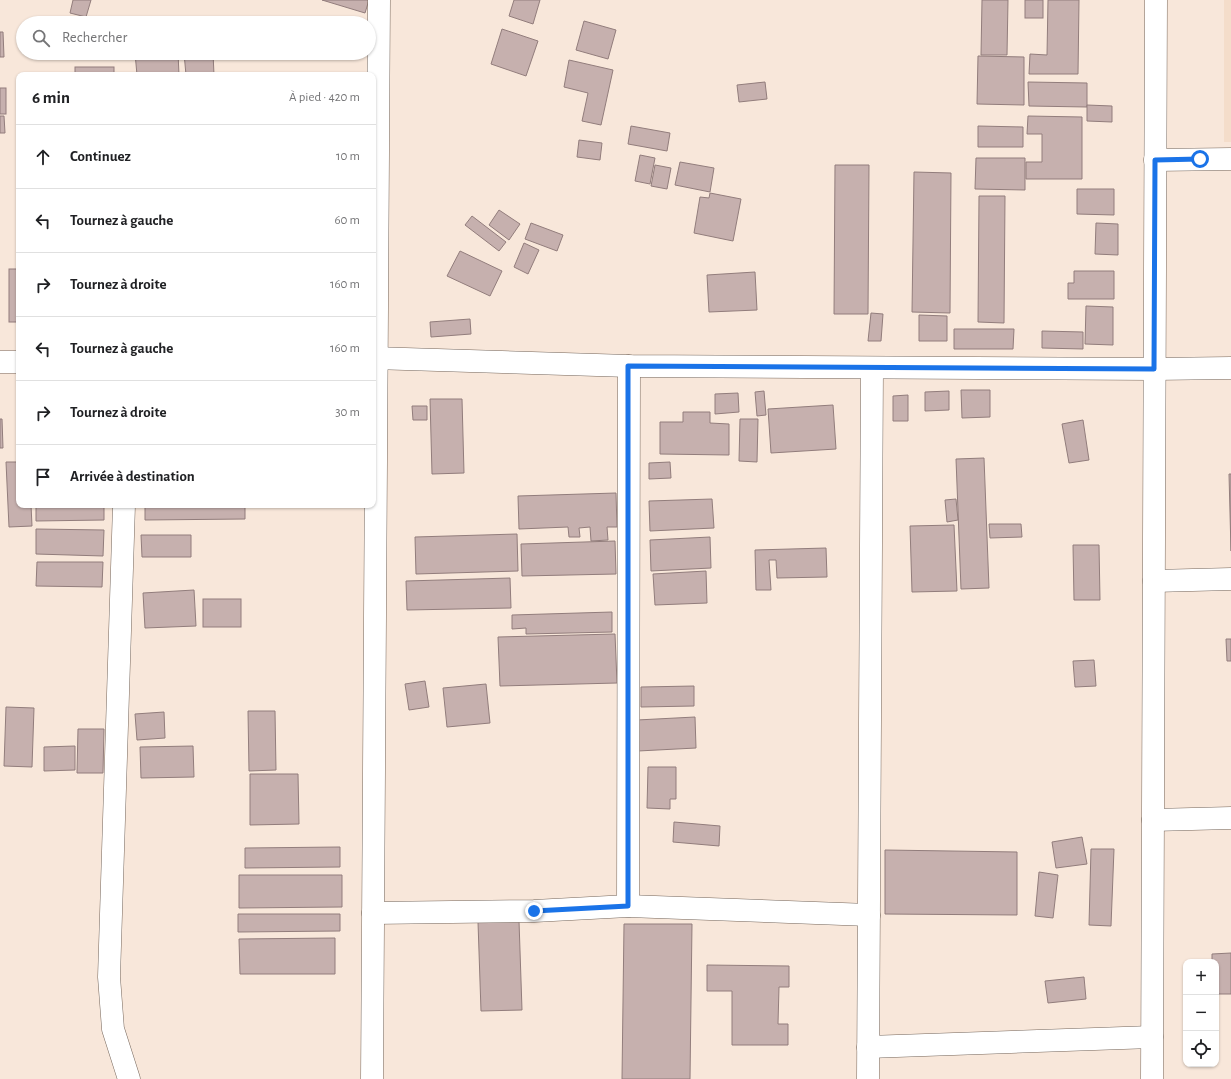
<!DOCTYPE html>
<html lang="fr">
<meta charset="utf-8">
<style>
body{margin:0;font-family:"Alegreya Sans",sans-serif;background:#f2f2f2;color:#202124}
.controls{position:absolute;right:12px;bottom:12px;display:grid;overflow:hidden;border-radius:8px;box-shadow:0 1px 3px #0004}
.controls button{width:36px;height:36px;display:grid;place-items:center;padding:0;border:0;border-bottom:1px solid #e0e0e0;background:#fff;color:#202124;font:20px sans-serif}
.stop{position:absolute;width:12px;height:12px;margin:-9px;border:3px solid #1a73e8;border-radius:50%;background:#fff}
.stop.end{background:#1a73e8;border-color:#fff;box-shadow:0 1px 4px #0008}
.list{margin:0;padding:0;list-style:none}
h2{display:flex;justify-content:space-between;align-items:center;height:52px;margin:0;padding:0 16px;font-size:17px}
h2 small{font-size:13px;font-weight:400;color:#757577}
.list li{display:grid;grid-template-columns:26px 1fr auto;gap:12px;align-items:center;box-sizing:border-box;height:64px;padding:0 16px;border-top:1px solid #e0e0e0}
.list b{display:block;font-size:15px;white-space:nowrap}
.list em{font-size:13px;font-style:normal;color:#757577}
.icon{flex:none;width:22px;height:22px;fill:none;stroke:currentColor;stroke-width:2;stroke-linecap:round;stroke-linejoin:round}
.map{position:relative;flex:none;width:1231px;height:1079px;overflow:hidden}
.search{position:absolute;background:#fff;box-shadow:0 1px 3px #0004;left:16px;top:16px;width:360px;height:44px;display:flex;align-items:center;gap:10px;box-sizing:border-box;padding:0 14px;border-radius:22px;color:#757577;font-size:15px}
.panel{position:absolute;background:#fff;box-shadow:0 1px 3px #0004;left:16px;top:72px;width:360px;height:436px;border-radius:8px}
.map>svg:first-child{display:block}
.built{fill:#f4ddca}
.building{fill:#c6b0ae;stroke:#927d7c}
.lines{fill:none;stroke-linecap:round;stroke-linejoin:round}
.minor-casing{stroke:#76675c;stroke-width:23}
.tertiary-casing{stroke:#76675c;stroke-width:23}
.minor{stroke:#fff;stroke-width:22}
.tertiary{stroke:#fff;stroke-width:22}
.route{stroke:#1a73e8;stroke-width:5}
</style>
<div class="map">
<svg width="1231" height="1079" viewBox="0 0 1231 1079">
<rect width="100%" height="100%" fill="#f8e7da"/>
<rect class="built" x="1224" y="0" width="7" height="142"/>
<g class="building">
<polygon points="73,0 91,0 86,17 70,13"/>
<polygon points="322,0 369,0 365,13"/>
<polygon points="514,0 540,0 533,24 509,16"/>
<polygon points="982,0 1008,0 1007,55 981,55"/>
<rect x="1025" y="0" width="18" height="18"/>
<polygon points="1048,0 1079,0 1078,74 1029,74 1030,54 1047,55"/>
<polygon points="584,21 616,30 608,59 576,50"/>
<polygon points="502,29 538,41 526,76 491,64"/>
<polygon points="0,32 3,32 4,57 0,57"/>
<polygon points="135,53 178,53 179,75 137,75"/>
<polygon points="184,53 213,53 214,75 186,75"/>
<polygon points="978,56 1024,57 1024,105 977,104"/>
<polygon points="569,60 613,70 601,125 582,121 588,93 564,87"/>
<rect x="75" y="67" width="39" height="8"/>
<polygon points="765,82 767,99 739,102 737,85"/>
<polygon points="1028,82 1087,83 1087,107 1029,106"/>
<rect x="0" y="88" width="6" height="26"/>
<polygon points="1087,105 1112,106 1112,122 1087,121"/>
<polygon points="0,116 4,116 5,133 0,133"/>
<polygon points="1028,116 1082,117 1082,179 1026,179 1026,162 1042,162 1042,134 1027,134"/>
<polygon points="631,126 670,133 667,151 628,144"/>
<polygon points="978,126 1023,127 1023,147 978,147"/>
<polygon points="579,140 602,143 600,160 577,157"/>
<polygon points="640,155 655,158 650,184 635,181"/>
<polygon points="976,158 1025,158 1025,190 975,189"/>
<polygon points="680,162 714,168 710,192 675,185"/>
<polygon points="655,165 671,168 667,189 651,186"/>
<polygon points="835,165 869,165 868,314 834,314"/>
<polygon points="914,172 951,173 950,313 912,312"/>
<polygon points="1077,189 1114,189 1114,215 1077,214"/>
<polygon points="710,193 741,199 733,241 694,233 700,197 709,198"/>
<polygon points="979,196 1005,196 1004,323 978,322"/>
<polygon points="499,210 520,224 509,240 489,225"/>
<polygon points="472,216 506,242 499,251 465,225"/>
<polygon points="531,223 563,235 557,251 525,239"/>
<polygon points="1096,223 1118,224 1118,255 1095,254"/>
<polygon points="524,243 539,250 528,274 514,267"/>
<polygon points="460,251 502,271 490,296 447,276"/>
<rect x="9" y="269" width="10" height="53"/>
<polygon points="1074,271 1114,271 1114,299 1068,299 1068,283 1074,283"/>
<polygon points="755,272 757,310 709,312 707,275"/>
<polygon points="1086,306 1113,307 1113,345 1085,344"/>
<polygon points="871,313 883,314 881,341 868,341"/>
<polygon points="919,315 947,316 947,341 919,341"/>
<polygon points="470,319 471,334 431,337 430,322"/>
<polygon points="954,329 1014,329 1013,349 954,349"/>
<polygon points="1042,331 1083,332 1083,349 1042,348"/>
<polygon points="961,390 990,390 990,417 962,418"/>
<polygon points="764,391 766,415 757,416 755,392"/>
<polygon points="949,391 949,410 925,411 925,392"/>
<polygon points="738,393 739,412 715,414 715,394"/>
<polygon points="908,395 908,421 893,421 893,396"/>
<polygon points="430,399 462,399 464,473 432,474"/>
<polygon points="833,405 836,449 771,453 768,409"/>
<polygon points="412,406 427,406 427,420 413,420"/>
<polygon points="683,412 710,412 710,423 729,424 729,455 660,454 660,422 683,422"/>
<polygon points="0,419 2,419 3,448 0,448"/>
<polygon points="740,419 758,419 757,462 739,461"/>
<polygon points="1083,420 1089,460 1069,463 1062,424"/>
<polygon points="984,458 989,588 961,589 956,459"/>
<polygon points="6,462 19,462 19,505 31,505 32,526 9,527"/>
<polygon points="670,462 671,478 649,479 649,463"/>
<polygon points="1229,474 1231,474 1231,551"/>
<polygon points="616,493 617,527 607,527 608,540 591,541 590,527 579,528 580,537 569,537 568,527 519,529 518,496"/>
<polygon points="712,499 714,528 650,531 649,501"/>
<polygon points="956,499 958,520 947,522 945,500"/>
<polygon points="36,505 104,505 104,520 36,521"/>
<polygon points="145,505 245,505 245,519 145,520"/>
<polygon points="989,524 1021,524 1022,537 990,538"/>
<polygon points="954,525 957,591 912,592 910,526"/>
<polygon points="36,529 104,530 103,556 36,554"/>
<polygon points="517,534 518,571 416,574 415,537"/>
<polygon points="141,535 191,535 191,557 142,557"/>
<polygon points="710,537 711,568 651,571 650,540"/>
<polygon points="615,541 616,574 522,576 521,544"/>
<polygon points="1073,545 1099,545 1100,600 1074,600"/>
<polygon points="826,548 827,577 777,578 776,560 769,560 771,590 756,590 755,550"/>
<polygon points="37,562 103,562 102,587 36,586"/>
<polygon points="706,571 707,603 655,605 653,574"/>
<polygon points="510,578 511,608 407,610 406,581"/>
<polygon points="194,590 196,626 145,628 143,593"/>
<rect x="203" y="599" width="38" height="28"/>
<polygon points="612,612 612,632 526,634 526,628 512,629 512,615"/>
<polygon points="615,634 617,683 500,686 498,637"/>
<polygon points="1226,639 1231,639 1231,661 1227,661"/>
<polygon points="1094,660 1096,686 1075,687 1073,661"/>
<polygon points="425,681 429,707 409,710 405,684"/>
<polygon points="486,684 490,723 447,727 443,688"/>
<polygon points="694,686 694,706 641,707 641,687"/>
<polygon points="6,707 34,708 32,767 4,766"/>
<polygon points="248,711 275,711 276,770 249,771"/>
<polygon points="164,712 165,738 137,740 135,714"/>
<polygon points="695,717 696,748 638,751 637,720"/>
<polygon points="78,729 104,729 103,773 77,773"/>
<polygon points="75,746 75,770 44,771 44,747"/>
<polygon points="193,746 194,777 141,778 140,747"/>
<polygon points="648,767 676,767 676,799 670,799 670,809 647,808"/>
<polygon points="250,774 298,774 299,824 250,825"/>
<polygon points="674,822 720,826 719,846 673,842"/>
<polygon points="1082,837 1087,864 1056,868 1052,842"/>
<polygon points="340,847 340,867 245,868 245,848"/>
<polygon points="1091,849 1114,849 1111,926 1089,925"/>
<polygon points="885,850 1017,852 1017,915 885,914"/>
<polygon points="1039,872 1058,875 1053,918 1035,916"/>
<polygon points="239,875 342,875 342,907 239,908"/>
<polygon points="238,914 340,914 340,931 238,932"/>
<polygon points="519,921 522,1010 481,1011 478,922"/>
<polygon points="624,924 692,924 690,1079 622,1079"/>
<polygon points="335,938 335,974 240,974 239,939"/>
<polygon points="1231,953 1231,994 1216,994 1216,962 1212,962 1212,954"/>
<polygon points="707,965 789,966 789,987 779,987 778,1024 788,1024 788,1045 732,1045 732,991 707,991"/>
<polygon points="1084,977 1086,999 1048,1003 1045,981"/>
</g>
<g class="lines">
<g class="minor-casing">
<g id="minor">
<polyline points="1155,160 1231,159"/>
<polyline points="373,358 629,366 1154,369 1231,368"/>
<polyline points="0,362 19,362"/>
<polyline points="124,505 109,977 113,1029 129,1079"/>
<polyline points="1154,581 1231,579"/>
<polyline points="1153,820 1231,818"/>
<polyline points="628,906 629,366"/>
<polyline points="373,913 534,911 628,906 869,915"/>
<polyline points="868,1047 1152,1037"/>
<polyline points="372,1079 379,0"/>
<polyline points="868,1079 872,368"/>
</g>
</g>
<g class="tertiary-casing">
<polyline id="tertiary" points="1152,1079 1156,0"/>
</g>
<use href="#minor" class="minor"/>
<use href="#tertiary" class="tertiary"/>
</g>
<g class="lines">
<polyline class="route" points="534,911 628,906 628,366 1154,369 1155,160 1200,159"/>
</g>
</svg>
<div class="controls">
<button>+</button>
<button>−</button>
<button><svg class="icon" aria-label="locate" viewBox="0 0 24 24"><circle cx="12" cy="12" r="6"/><path d="M12 2v4M12 18v4M2 12h4M18 12h4"/></svg></button>
</div>
<div class="stop" style="left:1200px;top:159px"></div>
<div class="stop end" style="left:534px;top:911px"></div>
<div class="search"><svg class="icon" aria-label="search" viewBox="0 0 24 24"><circle cx="10" cy="10" r="6"/><path d="M15 15l6 6"/></svg>Rechercher</div>
<section class="panel">
<h2>6 min<small>À pied · 420 m</small></h2>
<ul class="list">
<li><svg class="icon" aria-label="ahead" viewBox="0 0 24 24"><path d="M12 20V5M6 11l6-6 6 6"/></svg><div><b>Continuez</b></div><em>10 m</em></li>
<li><svg class="icon" aria-label="left" viewBox="0 0 24 24"><path d="M17 20v-9H6M10 6l-5 5 5 5"/></svg><div><b>Tournez à gauche</b></div><em>60 m</em></li>
<li><svg class="icon" aria-label="right" viewBox="0 0 24 24"><path d="M7 20v-9h11M14 6l5 5-5 5"/></svg><div><b>Tournez à droite</b></div><em>160 m</em></li>
<li><svg class="icon" aria-label="left" viewBox="0 0 24 24"><path d="M17 20v-9H6M10 6l-5 5 5 5"/></svg><div><b>Tournez à gauche</b></div><em>160 m</em></li>
<li><svg class="icon" aria-label="right" viewBox="0 0 24 24"><path d="M7 20v-9h11M14 6l5 5-5 5"/></svg><div><b>Tournez à droite</b></div><em>30 m</em></li>
<li><svg class="icon" aria-label="arrive" viewBox="0 0 24 24"><path d="M6 21V4h12l-3 4 3 4H6"/></svg><div><b>Arrivée à destination</b></div></li>
</ul>
</section>
</div>
